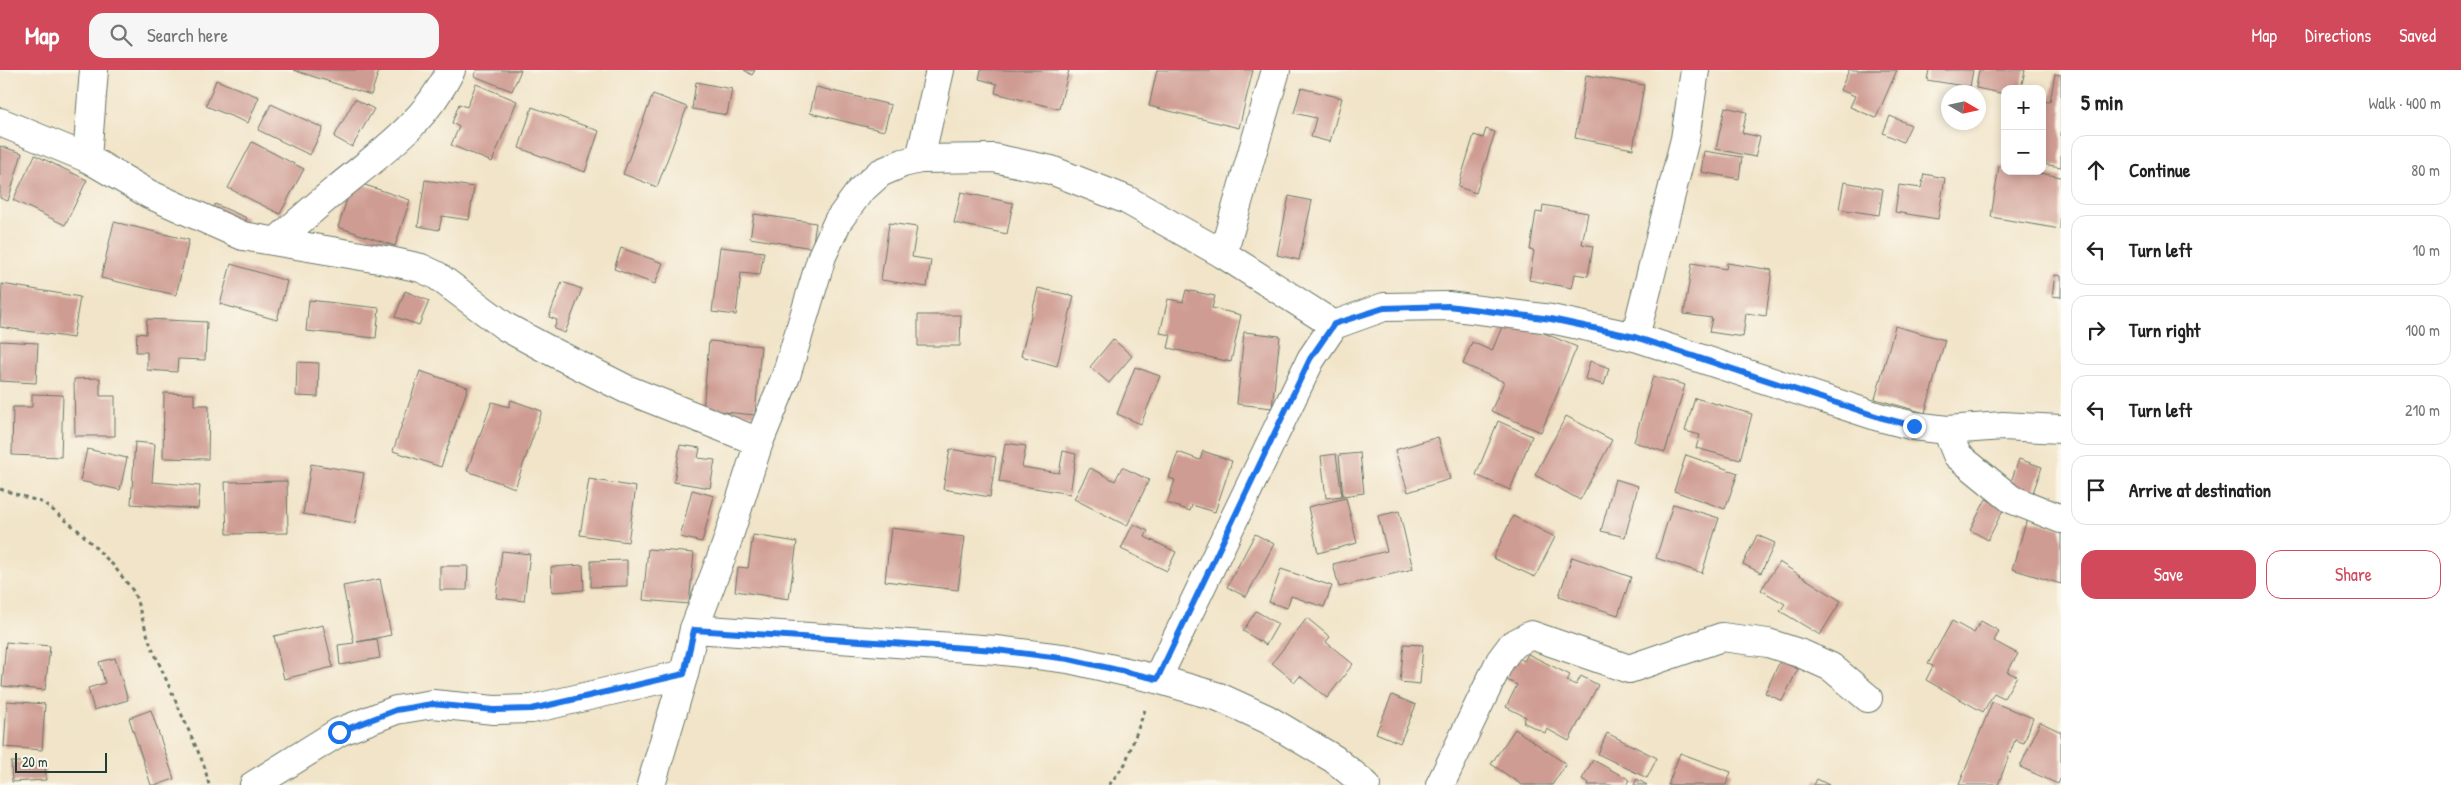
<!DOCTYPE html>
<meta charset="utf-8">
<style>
body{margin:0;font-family:"Patrick Hand",sans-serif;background:#f6f6f6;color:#222}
.controls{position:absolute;right:15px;top:15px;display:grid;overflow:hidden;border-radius:10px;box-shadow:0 2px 8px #0003}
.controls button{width:45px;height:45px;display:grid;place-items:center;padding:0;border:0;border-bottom:1px solid #e0e0e0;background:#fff;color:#222;font:25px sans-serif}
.compass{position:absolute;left:1941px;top:15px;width:45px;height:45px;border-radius:50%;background:#fff;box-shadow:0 2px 8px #0003;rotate:99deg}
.scale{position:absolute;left:15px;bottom:12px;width:92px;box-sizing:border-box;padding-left:5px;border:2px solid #1f3d34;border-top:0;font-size:14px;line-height:18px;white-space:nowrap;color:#1f3d34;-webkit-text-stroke:4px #fbf7ec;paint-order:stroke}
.stop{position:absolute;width:15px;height:15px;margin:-11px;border:4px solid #1a73e8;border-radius:50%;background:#fff}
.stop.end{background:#1a73e8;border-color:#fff;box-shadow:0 1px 5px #0008}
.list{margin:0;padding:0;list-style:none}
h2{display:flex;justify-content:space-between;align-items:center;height:65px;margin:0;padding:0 20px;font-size:21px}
h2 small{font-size:16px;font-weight:400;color:#767676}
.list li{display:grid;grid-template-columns:32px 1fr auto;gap:15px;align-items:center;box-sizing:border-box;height:70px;margin:0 10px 10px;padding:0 10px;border:1px solid #e0e0e0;border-radius:15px}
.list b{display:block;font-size:19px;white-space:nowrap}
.list em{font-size:16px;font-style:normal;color:#767676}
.actions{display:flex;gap:10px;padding:15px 20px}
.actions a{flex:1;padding:11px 0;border:1px solid #d1495b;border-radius:15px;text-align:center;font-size:18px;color:#d1495b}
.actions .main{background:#d1495b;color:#fff}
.icon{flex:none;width:28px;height:28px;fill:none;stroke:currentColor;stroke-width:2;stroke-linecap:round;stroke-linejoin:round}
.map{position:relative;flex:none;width:2061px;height:715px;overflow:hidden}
header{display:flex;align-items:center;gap:30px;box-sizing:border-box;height:70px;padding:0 25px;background:#d1495b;color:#fff}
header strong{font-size:24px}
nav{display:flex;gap:28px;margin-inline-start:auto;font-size:18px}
.search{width:350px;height:45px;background:#f6f6f6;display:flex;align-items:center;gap:12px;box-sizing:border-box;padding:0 18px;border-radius:15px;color:#767676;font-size:19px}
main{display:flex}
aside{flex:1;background:#fff}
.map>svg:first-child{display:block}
.building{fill:#cf9c93}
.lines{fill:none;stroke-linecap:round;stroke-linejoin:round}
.minor-casing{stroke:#687768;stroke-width:30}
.path{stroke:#687768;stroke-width:3;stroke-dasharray:4 4;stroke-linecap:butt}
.minor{stroke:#fff;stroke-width:28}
.route{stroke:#1a73e8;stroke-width:6}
</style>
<header>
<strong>Map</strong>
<div class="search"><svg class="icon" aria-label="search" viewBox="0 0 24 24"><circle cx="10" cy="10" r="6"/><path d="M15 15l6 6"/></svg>Search here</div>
<nav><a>Map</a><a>Directions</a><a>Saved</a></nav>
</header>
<main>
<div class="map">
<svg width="2061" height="715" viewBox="0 0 2061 715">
<rect width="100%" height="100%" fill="#fbf7ec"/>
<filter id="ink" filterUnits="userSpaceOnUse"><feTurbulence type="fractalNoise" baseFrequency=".02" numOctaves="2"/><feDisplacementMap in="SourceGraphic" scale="10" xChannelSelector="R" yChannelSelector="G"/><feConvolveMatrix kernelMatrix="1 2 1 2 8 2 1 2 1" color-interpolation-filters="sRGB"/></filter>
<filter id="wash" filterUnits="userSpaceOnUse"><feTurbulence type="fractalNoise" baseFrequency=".0096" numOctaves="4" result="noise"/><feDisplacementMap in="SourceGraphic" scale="20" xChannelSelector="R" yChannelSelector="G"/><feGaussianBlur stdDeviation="1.12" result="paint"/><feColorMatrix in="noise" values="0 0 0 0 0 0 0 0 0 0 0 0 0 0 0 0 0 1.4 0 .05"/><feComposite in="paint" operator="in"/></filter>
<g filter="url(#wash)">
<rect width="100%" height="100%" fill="#f1e4c8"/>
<g id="blocks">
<g class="building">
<polygon points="293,0 379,0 371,25"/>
<polygon points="476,0 521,0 512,21 474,6"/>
<polygon points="744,0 755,0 752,5"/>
<polygon points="981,0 1069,0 1059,39 995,23 997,14 979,9"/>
<polygon points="1157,0 1253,0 1239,58 1149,36"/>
<polygon points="1849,0 1897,0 1876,48 1850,37 1855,26 1840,20"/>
<polygon points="1929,0 1973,0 1970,17 1927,10"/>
<polygon points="1979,0 2025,0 2021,19 2005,19 2005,24 1976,18"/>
<polygon points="2055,4 2061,5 2061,97 2042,94 2042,31 2050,32"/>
<polygon points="1586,5 1644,15 1633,79 1575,68"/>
<polygon points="216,10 259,27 248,53 206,36"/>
<polygon points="696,12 732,19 727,45 692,39"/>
<polygon points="476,14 517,31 492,92 451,75 459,57 452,53 459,34 467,37"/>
<polygon points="816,17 891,35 884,61 810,43"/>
<polygon points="1301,18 1342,28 1330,72 1311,67 1316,48 1294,43"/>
<polygon points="653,24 687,37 657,117 623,104"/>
<polygon points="355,29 374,39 352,77 334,67"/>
<polygon points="271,34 323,58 310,85 258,60"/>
<polygon points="532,37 599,61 585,102 519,78"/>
<polygon points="1725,37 1747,42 1742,63 1760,67 1755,87 1716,79"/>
<polygon points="1890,46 1911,55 1903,72 1883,63"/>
<polygon points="1486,59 1495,62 1476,123 1458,117 1474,65 1483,68"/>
<polygon points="252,72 304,99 280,144 228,118"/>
<polygon points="0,76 22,83 8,131 0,128"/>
<polygon points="1704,81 1742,87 1739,109 1701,102"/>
<polygon points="35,85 87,110 65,155 13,130"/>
<polygon points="1999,96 2005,97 2005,101 2029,101 2061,107 2060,159 1991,147"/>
<polygon points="1924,104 1945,108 1938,149 1895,142 1899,115 1921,118"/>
<polygon points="425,110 474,117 469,150 442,146 439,160 418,156"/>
<polygon points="353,111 410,130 395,176 338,157"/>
<polygon points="1844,112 1883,119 1879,145 1839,139"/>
<polygon points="961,122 1013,133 1007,164 954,153"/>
<polygon points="1289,126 1312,131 1299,190 1277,185"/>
<polygon points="215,134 247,148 239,165 207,151"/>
<polygon points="1543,135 1588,143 1582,174 1593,176 1588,206 1575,204 1572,218 1529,210 1534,181 1530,180 1536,142 1542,143"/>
<polygon points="754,144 816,153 812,178 750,168"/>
<polygon points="114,152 189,170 176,225 101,208"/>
<polygon points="889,153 917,157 912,187 931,190 927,217 881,210"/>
<polygon points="720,177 764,182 760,205 741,203 736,245 712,242"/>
<polygon points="621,178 663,193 655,214 614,199"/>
<polygon points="1692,193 1726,199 1727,193 1772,200 1766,246 1746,243 1743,267 1709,262 1712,248 1684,244"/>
<polygon points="231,194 287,211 277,250 220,234"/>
<polygon points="2055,205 2061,206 2061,227 2052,226"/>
<polygon points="562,212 582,219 565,263 554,259 557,250 549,247"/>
<polygon points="2,214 80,227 73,268 0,257"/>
<polygon points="1038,218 1074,226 1057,296 1021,286"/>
<polygon points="1186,220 1215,226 1212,238 1241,245 1231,292 1168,278 1171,265 1160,263 1168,229 1183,232"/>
<polygon points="405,221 429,231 419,255 395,247"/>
<polygon points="309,230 379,238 376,268 306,261"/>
<polygon points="918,245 961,245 960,276 918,276"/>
<polygon points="1506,247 1577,277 1541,362 1491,341 1504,312 1463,294 1472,272 1492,281"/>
<polygon points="147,249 207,252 205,290 178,289 177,302 147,300 147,282 136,282 137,263 146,264"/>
<polygon points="1895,256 1945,270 1925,343 1875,329"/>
<polygon points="1244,262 1280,266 1272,338 1237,334"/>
<polygon points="1113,269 1132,286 1109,313 1090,297"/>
<polygon points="0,271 38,273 36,313 0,311"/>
<polygon points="709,271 761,276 755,345 703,340"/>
<polygon points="1590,291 1609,298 1604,315 1585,309"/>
<polygon points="297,292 319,293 318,327 296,326"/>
<polygon points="1135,297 1160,306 1141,354 1117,344"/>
<polygon points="420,301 468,317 441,397 393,381"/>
<polygon points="1653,306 1685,315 1665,382 1634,372"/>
<polygon points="100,308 100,326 115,326 115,366 75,366 74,309"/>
<polygon points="164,323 194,324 194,335 209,335 208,389 163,388"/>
<polygon points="32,324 63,325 61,387 12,385 13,337 32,337"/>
<polygon points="1695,328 1752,344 1740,390 1696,378 1700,365 1685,361"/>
<polygon points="511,330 542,341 515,418 467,401 492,332 509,337"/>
<polygon points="1566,346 1612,370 1580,430 1535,405"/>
<polygon points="1498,351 1532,366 1510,420 1476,405"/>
<polygon points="1438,367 1450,409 1408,422 1395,380"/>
<polygon points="135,372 155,374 152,412 200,416 198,439 131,434"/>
<polygon points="1005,373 1026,376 1022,397 1059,403 1063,381 1076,384 1070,424 999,412"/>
<polygon points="680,375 700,378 698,388 715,390 710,418 674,412"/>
<polygon points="87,379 127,388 120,420 80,411"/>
<polygon points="950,379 996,387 990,427 943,419"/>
<polygon points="1203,381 1232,391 1215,442 1192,435 1190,441 1167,433 1175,410 1169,408 1178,382 1200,390"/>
<polygon points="1360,383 1364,423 1343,426 1339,385"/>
<polygon points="1336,384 1342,426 1326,428 1321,386"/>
<polygon points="1686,385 1738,403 1725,439 1674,421"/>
<polygon points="2019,389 2042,397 2031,428 2008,420"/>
<polygon points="311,394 364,403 355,453 303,444"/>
<polygon points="1122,397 1149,410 1127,456 1074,429 1090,398 1115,411"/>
<polygon points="589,409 636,417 628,472 580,465"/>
<polygon points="1615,409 1638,416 1625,467 1601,461"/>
<polygon points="287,411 288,463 227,464 225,412"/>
<polygon points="692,420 714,426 702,472 680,467"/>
<polygon points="1346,428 1357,473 1318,483 1308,437"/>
<polygon points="1986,429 2004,438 1988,470 1970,460"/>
<polygon points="1673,434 1719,448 1702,503 1656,488"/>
<polygon points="1399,441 1413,499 1339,517 1333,494 1387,481 1378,446"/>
<polygon points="1513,446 1555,467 1535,507 1493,488"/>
<polygon points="2027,449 2061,459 2061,514 2012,499"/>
<polygon points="1133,454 1148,461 1145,467 1176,482 1167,501 1121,479"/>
<polygon points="891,458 965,467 958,520 885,511"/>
<polygon points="1255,464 1274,474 1246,527 1227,517"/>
<polygon points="753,465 797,472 789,529 735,521 738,497 748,498"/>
<polygon points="1757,465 1775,473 1761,503 1743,494"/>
<polygon points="648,479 694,483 689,534 643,530"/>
<polygon points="502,481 530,484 524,531 496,528"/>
<polygon points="1572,487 1631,507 1618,545 1559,526"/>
<polygon points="627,490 627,516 591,517 591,491"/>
<polygon points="1779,492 1841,531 1820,565 1780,541 1785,534 1761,520"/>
<polygon points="583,495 584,520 552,522 551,497"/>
<polygon points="440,496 468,496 467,520 440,520"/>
<polygon points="1281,499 1332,516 1324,537 1291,526 1287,538 1269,532"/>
<polygon points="380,509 391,565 357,572 377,569 380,588 340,595 338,575 354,573 343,516"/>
<polygon points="1256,541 1278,554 1266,575 1243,561"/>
<polygon points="1307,548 1330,567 1326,572 1353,594 1327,628 1300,606 1295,612 1272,593"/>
<polygon points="1952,551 1974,563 1981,551 1999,561 1994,571 2018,584 2007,602 2017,606 2004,628 1994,623 1983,642 1926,610 1933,596 1928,594"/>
<polygon points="323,555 333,597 284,609 274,566"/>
<polygon points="6,572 50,576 45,620 2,616"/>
<polygon points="1404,574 1423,575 1420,614 1400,612"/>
<polygon points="1528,584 1570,605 1567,611 1576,615 1581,606 1598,615 1569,671 1547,659 1545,663 1523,652 1526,647 1506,637 1517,615 1505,609 1517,587 1524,591"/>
<polygon points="115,588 128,630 94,640 88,618 105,613 99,592"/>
<polygon points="1780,591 1798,599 1782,631 1765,623"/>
<polygon points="1392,625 1416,635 1400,673 1376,663"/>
<polygon points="7,631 45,634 42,680 4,677"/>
<polygon points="1992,632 2033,648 2024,673 2015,670 1998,715 1959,715"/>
<polygon points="151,640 174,709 157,715 151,715 129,648"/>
<polygon points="2040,652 2061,662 2061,707 2058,714 2020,697"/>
<polygon points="1515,659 1566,694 1552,715 1522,715 1491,694"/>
<polygon points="1607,663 1657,688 1647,708 1598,684"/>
<polygon points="1680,683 1731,702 1726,715 1668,715"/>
<polygon points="1593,690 1630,710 1627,715 1588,715 1589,713 1582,709"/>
<polygon points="11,692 45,692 46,710 12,712"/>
<polygon points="1637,709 1647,715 1634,715"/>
<polygon points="1817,709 1829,715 1814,715"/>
</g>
</g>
</g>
<g filter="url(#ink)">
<use href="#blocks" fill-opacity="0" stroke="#687768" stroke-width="1"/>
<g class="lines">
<g class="minor-casing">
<g id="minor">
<polyline points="0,52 87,88 149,124 243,166 385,190 421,198 436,205 506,257 545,278 626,319 759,372"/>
<polyline points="87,88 94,0"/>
<polyline points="920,89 940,0"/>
<path d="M 277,171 C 297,153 317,135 338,118 C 384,80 423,55 451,0"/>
<polyline points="1223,184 1276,0"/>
<polyline points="1635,267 1685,69 1695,0"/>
<polyline points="1947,360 1957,385 2011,429 2061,449"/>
<polyline points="694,559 996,580 1069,589 1157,609 1219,627 1267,649 1334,689 1366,715"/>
<polyline points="1157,609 1311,289 1334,255 1384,237 1448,236 1551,249 1635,267 1879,347 1914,356 1947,360 2003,356 2061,359"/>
<polyline points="254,715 339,662 396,640 433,634 494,640 532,639 684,604"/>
<polyline points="651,715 684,604 694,559 726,475 759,372 786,306 822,186 838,151 860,121 880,103 903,93 920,89 994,88 1051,100 1127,130 1223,184 1334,255"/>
<polyline points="1440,715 1500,591 1512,575 1531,565 1629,599 1722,567 1768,573 1802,584 1831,597 1868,628"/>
</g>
</g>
<g class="path">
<polyline points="0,419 44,433 79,461 113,495 134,522 150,573 204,695 209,715"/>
<polyline points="1109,715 1125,694 1146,637"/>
</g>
<use href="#minor" class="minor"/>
</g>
</g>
<g class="lines" filter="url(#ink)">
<polyline class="route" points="339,662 396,640 432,634 494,640 532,639 684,604 694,560 996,580 1069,589 1157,609 1310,289 1334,254 1384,238 1448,236 1551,249 1635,267 1879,347 1914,356"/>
</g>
</svg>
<div class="controls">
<button>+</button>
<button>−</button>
</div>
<svg class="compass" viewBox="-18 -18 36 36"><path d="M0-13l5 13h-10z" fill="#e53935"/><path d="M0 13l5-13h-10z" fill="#767676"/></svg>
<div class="scale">20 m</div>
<div class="stop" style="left:339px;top:662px"></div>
<div class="stop end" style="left:1914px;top:356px"></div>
</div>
<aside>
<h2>5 min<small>Walk · 400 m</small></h2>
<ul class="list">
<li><svg class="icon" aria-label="ahead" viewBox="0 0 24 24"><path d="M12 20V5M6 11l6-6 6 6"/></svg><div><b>Continue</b></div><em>80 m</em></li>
<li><svg class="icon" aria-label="left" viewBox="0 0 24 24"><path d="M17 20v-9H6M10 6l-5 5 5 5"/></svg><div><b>Turn left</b></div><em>10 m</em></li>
<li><svg class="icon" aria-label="right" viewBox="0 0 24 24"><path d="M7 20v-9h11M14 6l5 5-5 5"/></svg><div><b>Turn right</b></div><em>100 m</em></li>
<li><svg class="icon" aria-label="left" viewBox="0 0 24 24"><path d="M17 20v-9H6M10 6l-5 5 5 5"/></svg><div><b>Turn left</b></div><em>210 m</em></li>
<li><svg class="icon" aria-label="arrive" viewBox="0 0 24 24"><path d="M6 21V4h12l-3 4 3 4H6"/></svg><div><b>Arrive at destination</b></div></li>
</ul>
<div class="actions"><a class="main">Save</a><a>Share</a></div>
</aside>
</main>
